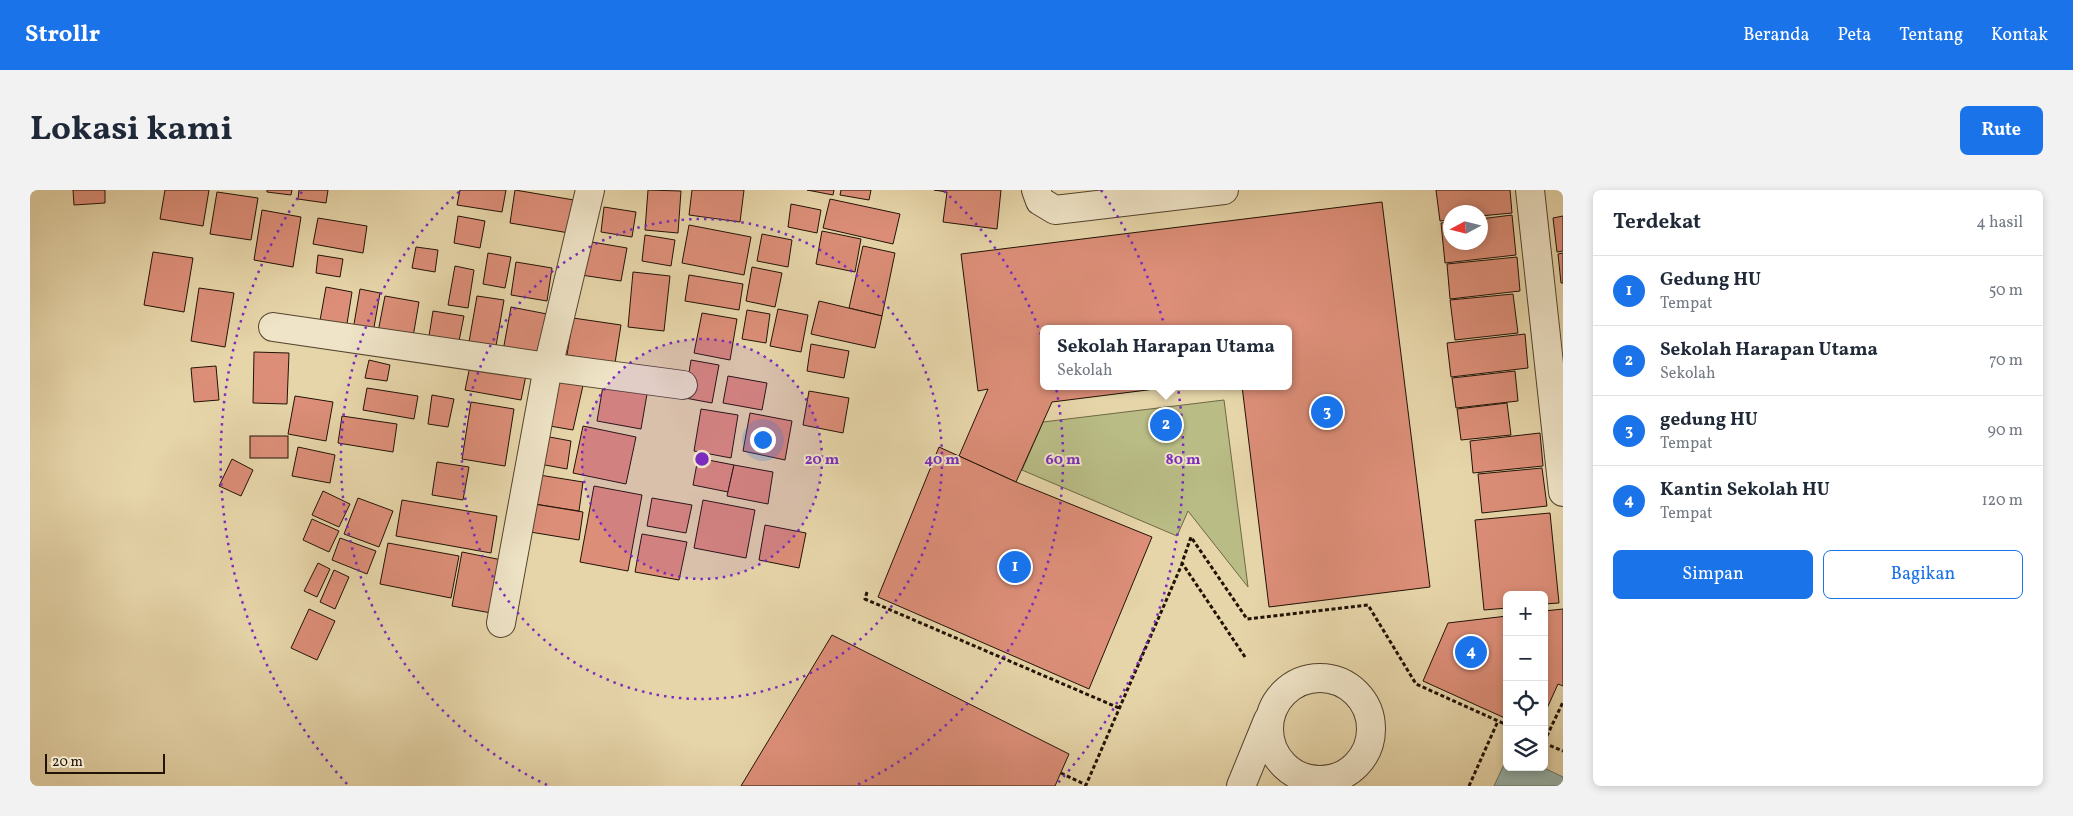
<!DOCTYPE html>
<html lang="id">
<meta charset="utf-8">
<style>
body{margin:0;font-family:Vollkorn,serif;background:#f2f2f3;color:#1f2937}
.controls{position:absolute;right:15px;bottom:15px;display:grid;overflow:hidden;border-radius:8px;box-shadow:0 2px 8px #0003}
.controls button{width:45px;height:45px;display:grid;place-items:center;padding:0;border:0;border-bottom:1px solid #e0e1e3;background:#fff;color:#1f2937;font:25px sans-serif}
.compass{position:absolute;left:1413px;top:15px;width:45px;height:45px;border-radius:50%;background:#fff;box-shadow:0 2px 8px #0003;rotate:263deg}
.scale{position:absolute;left:15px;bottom:12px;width:120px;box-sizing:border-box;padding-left:5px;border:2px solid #221305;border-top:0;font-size:14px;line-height:18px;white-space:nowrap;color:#221305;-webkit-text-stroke:4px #efe4c7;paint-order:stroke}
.you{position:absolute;left:732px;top:249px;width:18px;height:18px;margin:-12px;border:4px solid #fff;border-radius:50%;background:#1a73e8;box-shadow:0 0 0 8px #1a73e833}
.badge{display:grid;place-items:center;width:32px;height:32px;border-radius:50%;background:#1a73e8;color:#fff;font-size:16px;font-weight:700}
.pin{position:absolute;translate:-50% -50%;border:2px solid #fff;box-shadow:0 1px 5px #0006}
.popup{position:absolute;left:1010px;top:135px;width:252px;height:65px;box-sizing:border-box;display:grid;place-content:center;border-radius:8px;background:#fff;filter:drop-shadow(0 1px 4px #0005);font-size:16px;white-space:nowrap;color:#747a83}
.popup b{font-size:19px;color:#1f2937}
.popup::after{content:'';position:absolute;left:50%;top:100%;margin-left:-10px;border:10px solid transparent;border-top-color:#fff}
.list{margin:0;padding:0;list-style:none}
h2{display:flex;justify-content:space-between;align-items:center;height:65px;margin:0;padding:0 20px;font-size:21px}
h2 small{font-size:16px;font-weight:400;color:#747a83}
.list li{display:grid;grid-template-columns:32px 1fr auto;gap:15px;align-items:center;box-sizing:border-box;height:70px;padding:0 20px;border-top:1px solid #e0e1e3}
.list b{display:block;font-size:19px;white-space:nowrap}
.list p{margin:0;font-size:16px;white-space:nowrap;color:#747a83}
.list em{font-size:16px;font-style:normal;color:#747a83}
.actions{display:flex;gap:10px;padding:15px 20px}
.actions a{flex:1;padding:11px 0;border:1px solid #1a73e8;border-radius:8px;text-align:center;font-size:18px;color:#1a73e8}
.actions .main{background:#1a73e8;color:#fff}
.icon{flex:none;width:28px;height:28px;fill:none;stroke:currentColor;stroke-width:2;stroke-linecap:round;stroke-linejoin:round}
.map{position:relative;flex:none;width:1533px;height:596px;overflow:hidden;border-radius:8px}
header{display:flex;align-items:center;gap:30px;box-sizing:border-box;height:70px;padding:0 25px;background:#1a73e8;color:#fff}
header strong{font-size:24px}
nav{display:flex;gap:28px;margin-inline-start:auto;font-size:18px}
.intro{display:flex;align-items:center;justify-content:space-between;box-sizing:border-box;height:120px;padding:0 30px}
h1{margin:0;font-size:35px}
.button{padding:12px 22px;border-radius:8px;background:#1a73e8;color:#fff;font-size:18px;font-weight:700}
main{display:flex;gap:30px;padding:0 30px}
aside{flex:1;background:#fff;border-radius:8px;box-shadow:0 2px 8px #0003}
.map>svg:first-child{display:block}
.green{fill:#b9bc85;stroke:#6e6845}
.water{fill:#97b7b0;stroke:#68756c}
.building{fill:#dc8e78;stroke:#221305}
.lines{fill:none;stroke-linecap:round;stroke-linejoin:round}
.minor-casing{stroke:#53442e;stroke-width:30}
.path{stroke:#221305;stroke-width:3;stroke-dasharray:4 2.5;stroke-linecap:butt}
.minor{stroke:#efe4c7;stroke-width:28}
.ring{fill:none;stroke:#7b2cbf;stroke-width:2.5;stroke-dasharray:2.5 5}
.centre{fill:#7b2cbf;stroke:#efe4c7;stroke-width:2.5}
.ring-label{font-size:15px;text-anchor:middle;font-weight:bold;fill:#7b2cbf;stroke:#efe4c7;stroke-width:4;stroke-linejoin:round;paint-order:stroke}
</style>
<header>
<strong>Strollr</strong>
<nav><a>Beranda</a><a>Peta</a><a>Tentang</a><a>Kontak</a></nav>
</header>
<div class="intro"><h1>Lokasi kami</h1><a class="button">Rute</a></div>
<main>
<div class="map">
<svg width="1533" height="596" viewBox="0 0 1533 596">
<rect width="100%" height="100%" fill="#e6d5a9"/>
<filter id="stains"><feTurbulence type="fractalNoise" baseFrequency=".004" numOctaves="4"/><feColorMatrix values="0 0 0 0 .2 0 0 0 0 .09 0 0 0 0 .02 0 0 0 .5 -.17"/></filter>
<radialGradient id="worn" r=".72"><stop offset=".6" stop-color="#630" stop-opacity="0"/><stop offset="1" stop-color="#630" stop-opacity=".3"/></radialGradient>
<polygon class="green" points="1194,210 1218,397 1158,321 1147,346 992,280 1013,232"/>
<polygon class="water" points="1477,568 1477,577 1512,577 1533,587 1533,596 1464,596"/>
<g class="building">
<polygon points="43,0 75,0 75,13 44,15"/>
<polygon points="135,0 179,0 173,36 130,29"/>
<polygon points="237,0 262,0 261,5 237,2"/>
<polygon points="269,0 298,0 296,13 268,9"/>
<polygon points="430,0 476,0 472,22 427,15"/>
<polygon points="485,0 544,10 539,43 480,33"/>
<polygon points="618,0 651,1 648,43 615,40"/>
<polygon points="662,0 714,0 710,32 659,25"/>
<polygon points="777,0 804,0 803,5"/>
<polygon points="811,0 841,0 839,10 810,5"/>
<polygon points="904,0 971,0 967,39 913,32 917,2"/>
<polygon points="1406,0 1480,0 1482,23 1450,26 1450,22 1420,22 1420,30 1410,31"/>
<polygon points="187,2 228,8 221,50 180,44"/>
<polygon points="800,9 870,24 863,54 793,38"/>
<polygon points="1352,12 1400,397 1239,417 1212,196 1258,196 1258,139 1014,139 1014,196 1149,196 1022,212 986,292 929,266 958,199 948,201 931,64"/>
<polygon points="761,14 791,20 787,43 758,37"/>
<polygon points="574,17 606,22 602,47 571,42"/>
<polygon points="232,20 271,27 263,77 224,70"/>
<polygon points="1482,25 1486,65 1415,73 1411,33 1420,32 1420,52 1450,52 1450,29"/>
<polygon points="428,26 455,31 450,58 424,53"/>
<polygon points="1533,26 1533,61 1527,62 1523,28"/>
<polygon points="288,28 337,36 333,63 283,54"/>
<polygon points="659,35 721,47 714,85 652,73"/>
<polygon points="792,41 831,49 825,82 786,74"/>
<polygon points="732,44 762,50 758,77 727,71"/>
<polygon points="615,45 645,50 641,76 612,71"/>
<polygon points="556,51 597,58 591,91 551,85"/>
<polygon points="833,56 865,63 852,126 819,118"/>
<polygon points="386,57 408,60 405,82 382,78"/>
<polygon points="123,62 163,68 154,122 114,115"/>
<polygon points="458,63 481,67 475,98 453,94"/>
<polygon points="1533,63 1533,93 1531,93 1528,64"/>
<polygon points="288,65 313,69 310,87 286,83"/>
<polygon points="1487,67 1490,101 1420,109 1417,74"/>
<polygon points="486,72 522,78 517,111 481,105"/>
<polygon points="425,76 444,80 438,118 418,115"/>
<polygon points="722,77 752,83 745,117 716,111"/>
<polygon points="603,82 640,86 634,141 598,137"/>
<polygon points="659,85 713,94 709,120 655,111"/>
<polygon points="296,97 322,102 316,140 289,136"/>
<polygon points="169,98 204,103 195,157 161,151"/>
<polygon points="330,99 350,103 343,143 323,140"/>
<polygon points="1483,104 1488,143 1425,150 1420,110"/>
<polygon points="355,106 389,112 383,147 348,142"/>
<polygon points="447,106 474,110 466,156 439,152"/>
<polygon points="789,111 852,126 845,158 781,144"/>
<polygon points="481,117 517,124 510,168 473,161"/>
<polygon points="748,119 778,125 771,162 740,156"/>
<polygon points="717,120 740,124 736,153 712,149"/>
<polygon points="403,121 434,126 429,151 399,146"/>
<polygon points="672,123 707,129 700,170 664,163"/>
<polygon points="543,128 591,135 585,173 537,165"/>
<polygon points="1495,144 1498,178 1421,187 1417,153"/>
<polygon points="781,154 819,161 814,188 777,181"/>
<polygon points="224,162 259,163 257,214 223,213"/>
<polygon points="339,170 360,175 357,191 335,188"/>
<polygon points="661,170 689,175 682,213 655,208"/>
<polygon points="186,176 189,210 164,212 161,178"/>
<polygon points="440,176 496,185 491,210 435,200"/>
<polygon points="1485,181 1488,211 1426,218 1422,188"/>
<polygon points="525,185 554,191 543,240 514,235"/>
<polygon points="698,186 737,193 732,220 693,213"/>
<polygon points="573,196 617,204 611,239 567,231"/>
<polygon points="337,198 388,206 384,229 333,220"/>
<polygon points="779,201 819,208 813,243 773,235"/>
<polygon points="402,205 424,209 418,237 398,234"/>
<polygon points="265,206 303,212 296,251 258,244"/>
<polygon points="441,212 484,219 475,276 432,269"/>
<polygon points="1477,213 1481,245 1431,250 1427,219"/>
<polygon points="671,219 708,225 701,268 664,261"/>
<polygon points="720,223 762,231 755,270 713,261"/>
<polygon points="312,226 367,234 363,262 308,253"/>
<polygon points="553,236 606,247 596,294 543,283"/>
<polygon points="1510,243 1513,276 1443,283 1440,251"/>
<polygon points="509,245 541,251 537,279 504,273"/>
<rect x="220" y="246" width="38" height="22"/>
<polygon points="268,257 305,265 300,293 262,286"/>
<polygon points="909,257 986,292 1122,347 1059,499 848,407"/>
<polygon points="668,268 704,275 698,302 663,295"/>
<polygon points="202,269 223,280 211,306 189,296"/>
<polygon points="407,272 439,277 433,310 402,305"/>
<polygon points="704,275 743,282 738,314 697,306"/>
<polygon points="1512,278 1517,316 1452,323 1448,284"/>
<polygon points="503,284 553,292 549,321 498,313"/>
<polygon points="564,296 612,305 598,381 550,372"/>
<polygon points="293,301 320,314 309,337 282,325"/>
<polygon points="328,308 363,321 349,357 314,344"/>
<polygon points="622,308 662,315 656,343 617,336"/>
<polygon points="372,310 467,326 461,363 366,346"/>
<polygon points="673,310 725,320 716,368 664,358"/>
<polygon points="498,313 553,322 549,350 494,341"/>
<polygon points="1520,323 1529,413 1514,414 1514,405 1477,405 1477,418 1454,420 1445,330"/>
<polygon points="282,329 309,341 299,362 273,350"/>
<polygon points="735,335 776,343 769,378 729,370"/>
<polygon points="612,344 657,352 649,390 605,382"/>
<polygon points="310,348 346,361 337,384 302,370"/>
<polygon points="358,353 429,366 421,408 350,394"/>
<polygon points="432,362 477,371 467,424 422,416"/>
<polygon points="288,373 300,379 287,407 274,401"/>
<polygon points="304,380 319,387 305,419 290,412"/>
<polygon points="279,419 305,431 287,470 261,458"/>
<polygon points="1533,419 1533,496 1528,494 1514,525 1514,421"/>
<polygon points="1477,426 1477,529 1393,491 1418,433"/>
<polygon points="802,445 1039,564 1025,596 711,596"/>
</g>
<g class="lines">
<g class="minor-casing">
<g id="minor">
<polyline points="1006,0 1010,11 1025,20 1194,0"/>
<polyline points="1500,0 1533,302"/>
<polyline points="243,137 518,177 653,195"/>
<polyline points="471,433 518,177 560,0"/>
<circle cx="1290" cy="539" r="51"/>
<polyline points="1211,596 1238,530"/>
</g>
</g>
<g class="path">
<polyline points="837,402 835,409 1089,518"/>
<polyline points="1215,467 1152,373 1161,347 1217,429 1338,415 1386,494 1477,535"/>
<polyline points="1514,552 1533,512"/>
<polyline points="1514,553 1533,561"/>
<polyline points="1031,583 1056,595 1152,374"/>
<polyline points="1439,596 1468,531"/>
</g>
<use href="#minor" class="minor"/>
</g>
<circle cx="672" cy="269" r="120" fill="#7b2cbf" fill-opacity=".12"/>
<g class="ring">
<circle cx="672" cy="269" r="120"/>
<circle cx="672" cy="269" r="240"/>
<path d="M517 595A361 361 0 0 1 430 1M914 1A361 361 0 0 1 827 595"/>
<path d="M317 594A481 481 0 0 1 273 0M1071 0A481 481 0 0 1 1027 594"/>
</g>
<circle cx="672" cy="269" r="8" class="centre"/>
<g class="ring-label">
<text x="792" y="274">20 m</text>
<text x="912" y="274">40 m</text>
<text x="1033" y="274">60 m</text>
<text x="1153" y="274">80 m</text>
</g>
<rect width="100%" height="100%" filter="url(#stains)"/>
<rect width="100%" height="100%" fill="url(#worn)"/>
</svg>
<div class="controls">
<button>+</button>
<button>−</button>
<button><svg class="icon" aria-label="locate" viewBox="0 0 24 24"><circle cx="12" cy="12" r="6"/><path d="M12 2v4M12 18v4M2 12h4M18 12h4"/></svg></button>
<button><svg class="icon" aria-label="layers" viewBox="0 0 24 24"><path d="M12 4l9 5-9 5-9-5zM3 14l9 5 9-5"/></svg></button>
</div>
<svg class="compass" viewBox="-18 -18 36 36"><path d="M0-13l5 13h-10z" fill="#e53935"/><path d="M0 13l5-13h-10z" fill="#747a83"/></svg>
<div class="scale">20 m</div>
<div class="you"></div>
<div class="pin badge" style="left:985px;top:377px">1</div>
<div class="pin badge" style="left:1136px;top:235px">2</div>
<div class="popup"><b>Sekolah Harapan Utama</b>Sekolah</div>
<div class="pin badge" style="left:1297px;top:222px">3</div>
<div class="pin badge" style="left:1441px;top:462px">4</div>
</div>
<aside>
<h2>Terdekat<small>4 hasil</small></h2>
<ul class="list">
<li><span class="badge">1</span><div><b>Gedung HU</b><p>Tempat</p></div><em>50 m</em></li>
<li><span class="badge">2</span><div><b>Sekolah Harapan Utama</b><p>Sekolah</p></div><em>70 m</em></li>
<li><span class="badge">3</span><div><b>gedung HU</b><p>Tempat</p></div><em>90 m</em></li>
<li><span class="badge">4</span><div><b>Kantin Sekolah HU</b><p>Tempat</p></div><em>120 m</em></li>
</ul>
<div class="actions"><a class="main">Simpan</a><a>Bagikan</a></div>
</aside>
</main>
